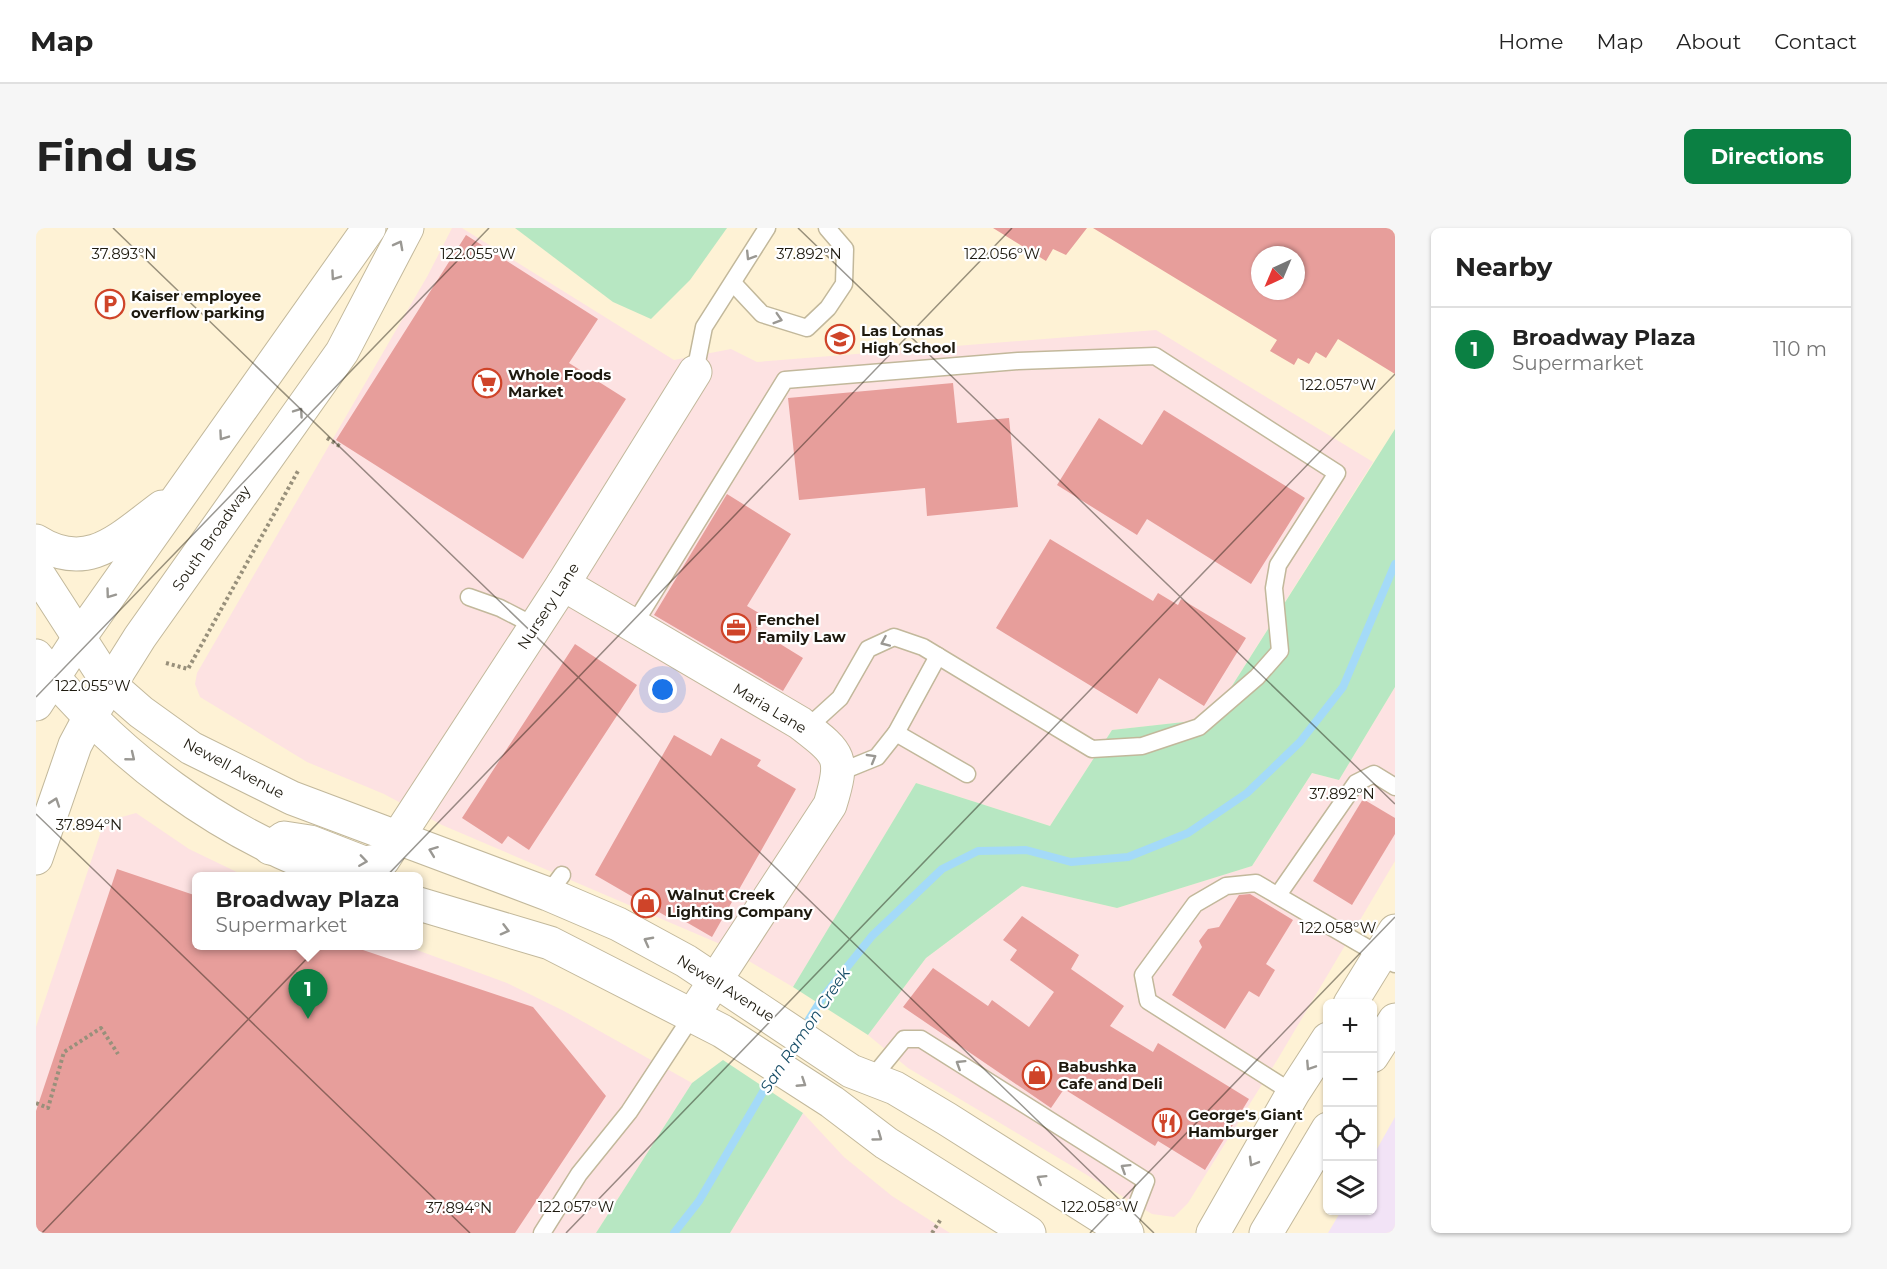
<!DOCTYPE html>
<meta charset="utf-8">
<style>
body{margin:0;font-family:Montserrat,sans-serif;background:#f6f6f6;color:#222}
.controls{position:absolute;right:18px;bottom:18px;display:grid;overflow:hidden;border-radius:9px;box-shadow:0 2px 4px #0004}
.controls button{width:54px;height:54px;display:grid;place-items:center;padding:0;border:0;border-bottom:2px solid #e0e0e0;background:#fff;color:#222;font:30px sans-serif}
.compass{position:absolute;left:1215px;top:18px;width:54px;height:54px;border-radius:50%;background:#fff;box-shadow:0 2px 4px #0004;rotate:224deg}
.you{position:absolute;left:627px;top:462px;width:21px;height:21px;margin:-15px;border:4px solid #fff;border-radius:50%;background:#1a73e8;box-shadow:0 0 0 9px #1a73e833}
.badge{display:grid;place-items:center;width:39px;height:39px;border-radius:50%;background:#0b8043;color:#fff;font-size:20px;font-weight:700}
.pin{position:absolute;translate:-50% -50px;filter:drop-shadow(0 2px 3px #0008)}
.pin::after{content:'';position:absolute;top:32px;width:21px;height:18px;background:inherit;clip-path:polygon(0 0,100% 0,50% 100%)}
.popup{position:absolute;left:156px;top:644px;width:231px;height:78px;box-sizing:border-box;display:grid;place-content:center;border-radius:9px;background:#fff;filter:drop-shadow(0 2px 4px #0005);font-size:20px;white-space:nowrap;color:#767676}
.popup b{font-size:22px;color:#222}
.popup::after{content:'';position:absolute;left:50%;top:100%;margin-left:-12px;border:12px solid transparent;border-top-color:#fff}
.list{margin:0;padding:0;list-style:none}
h2{display:flex;justify-content:space-between;align-items:center;height:78px;margin:0;padding:0 24px;font-size:26px}
h2 small{font-size:20px;font-weight:400;color:#767676}
.list li{display:grid;grid-template-columns:39px 1fr auto;gap:18px;align-items:center;box-sizing:border-box;height:84px;padding:0 24px;border-top:2px solid #e0e0e0}
.list b{display:block;font-size:22px;white-space:nowrap}
.list p{margin:0;font-size:20px;white-space:nowrap;color:#767676}
.list em{font-size:20px;font-style:normal;color:#767676}
.icon{flex:none;width:33px;height:33px;fill:none;stroke:currentColor;stroke-width:2;stroke-linecap:round;stroke-linejoin:round}
.map{position:relative;flex:none;width:1359px;height:1005px;overflow:hidden;border-radius:9px}
header{display:flex;align-items:center;gap:36px;box-sizing:border-box;height:84px;padding:0 30px;background:#fff;border-bottom:2px solid #e0e0e0}
header strong{font-size:28px}
nav{display:flex;gap:33px;margin-inline-start:auto;font-size:21px}
.intro{display:flex;align-items:center;justify-content:space-between;box-sizing:border-box;height:144px;padding:0 36px}
h1{margin:0;font-size:42px}
.button{padding:15px 27px;border-radius:9px;background:#0b8043;color:#fff;font-size:21px;font-weight:700}
main{display:flex;gap:36px;padding:0 36px}
aside{flex:1;background:#fff;border-radius:9px;box-shadow:0 2px 4px #0004}
.map>svg:first-child{display:block}
.commercial{fill:#fde2e2}
.medical{fill:#f2e3f6}
.green{fill:#b7e7c2}
.lines{fill:none;stroke-linecap:round;stroke-linejoin:round}
.stream{stroke:#a4daf8;stroke-width:8}
.building{fill:#e79e9b;fill-rule:evenodd}
.lane-casing{stroke:#c2b89b;stroke-width:19}
.street-casing{stroke:#c2b89b;stroke-width:35}
.secondary-casing{stroke:#c2b89b;stroke-width:35}
.path{stroke:#98907b;stroke-width:4;stroke-dasharray:3 3;stroke-linecap:butt}
.lane{stroke:#fff;stroke-width:16}
.street{stroke:#fff;stroke-width:33}
.secondary{stroke:#fff;stroke-width:33}
.oneway{stroke:#9a9893}
.ticks{fill:none;stroke:#1e1a0f;stroke-width:1.5;stroke-opacity:0.45}
.labels{text-anchor:middle;dominant-baseline:central;stroke-width:4.5;stroke-linejoin:round;paint-order:stroke}
.poi-label{font-size:15px;font-weight:bold;fill:#1e1a0f;stroke:#fff;text-anchor:start}
.street-label{font-size:15px;fill:#1e1a0f;stroke:#fff}
.water-label{font-size:16px;font-style:italic;fill:#184e68;stroke:#fff}
.ticks-label{font-size:15px;text-anchor:middle;fill:#1e1a0f;stroke:#fff;stroke-width:4.5;stroke-linejoin:round;paint-order:stroke}
</style>
<header>
<strong>Map</strong>
<nav><a>Home</a><a>Map</a><a>About</a><a>Contact</a></nav>
</header>
<div class="intro"><h1>Find us</h1><a class="button">Directions</a></div>
<main>
<div class="map">
<svg width="1359" height="1005" viewBox="0 0 1359 1005">
<rect width="100%" height="100%" fill="#fef2d5"/>
<g class="commercial">
<polygon points="416,0 426,0 638,132 695,121 721,134 1120,102 1337,234 1175,491 1076,502 1014,598 880,555 757,759 684,716 406,597 348,566 271,534 164,469 159,456 161,445 392,47"/>
<polygon points="1359,459 1359,633 1243,829 1152,975 1138,989 1116,986 872,840 832,807 890,730 986,658 1081,680 1216,638 1276,545 1303,552"/>
<polygon points="100,585 153,621 209,648 161,648 161,718 370,718 471,755 528,783 656,855 560,1005 0,1005 0,799 68,594"/>
<polygon points="767,885 808,929 856,968 914,1005 694,1005"/>
</g>
<polygon class="medical" points="1359,889 1359,1005 1292,1005 1305,983 1336,982 1337,928"/>
<g class="green">
<polygon points="479,0 691,0 654,52 615,91 577,74"/>
<polygon points="1359,201 1359,459 1303,552 1276,545 1216,638 1081,680 986,658 890,730 832,807 757,759 880,555 1014,598 1076,502 1175,491"/>
<polygon points="687,832 767,885 694,1005 560,1005 656,855"/>
</g>
<g class="lines">
<g class="stream">
<polyline points="765,804 787,769 836,708 906,641 942,623 990,622 1035,634 1092,629 1152,605 1211,565 1264,514 1307,459 1359,336"/>
<polyline points="638,1005 663,973 738,845"/>
</g>
</g>
<g class="building">
<polygon points="957,0 1051,0 1030,27 1017,21 1010,33"/>
<path d="M 1057,0 L 1359,0 L 1359,146 L 1302,111 L 1290,130 L 1280,124 L 1273,136 L 1262,130 L 1258,137 L 1234,123 L 1241,112 ZM 1224,27 L 1260,27 L 1260,63 L 1224,63 Z"/>
<polygon points="430,7 562,91 533,135 590,171 487,331 300,212"/>
<polygon points="917,155 921,195 973,190 982,279 891,288 889,260 763,272 752,170"/>
<polygon points="1128,182 1269,270 1215,356 1111,291 1101,307 1021,257 1063,190 1106,217"/>
<polygon points="691,266 755,306 711,378 728,388 720,401 767,430 747,463 618,387"/>
<polygon points="1014,311 1117,373 1122,365 1142,377 1145,371 1210,410 1168,478 1123,450 1101,486 960,400"/>
<polygon points="539,416 601,457 493,622 472,608 466,616 426,590"/>
<polygon points="638,507 675,528 685,510 725,532 721,538 760,561 676,709 638,687 635,691 559,647"/>
<polygon points="1327,571 1359,590 1359,606 1316,677 1277,653"/>
<polygon points="81,641 161,668 161,717 312,717 497,779 570,868 479,1005 0,1005 0,883"/>
<polygon points="1214,666 1257,692 1230,736 1239,742 1223,769 1213,763 1189,801 1136,767 1166,719 1163,713 1172,701 1183,699 1203,667"/>
<polygon points="986,688 1043,727 1035,741 1088,778 1074,798 1117,824 1122,815 1213,871 1169,942 1122,913 1119,918 1028,861 1015,880 867,779 897,740 952,778 956,772 993,799 1018,764 974,732 981,722 967,712"/>
</g>
<g class="lines">
<g class="lane-casing">
<g id="lane">
<polyline points="697,55 726,86 771,100 792,80 808,56 809,21 791,0"/>
<polyline points="659,144 668,99 731,0"/>
<polyline points="433,369 464,380 499,398"/>
<polyline points="597,398 749,152 982,133 1119,128 1301,245 1242,337 1238,360 1244,423 1221,449 1163,499 1106,518 1056,521 887,419 858,409 832,421 804,470 771,500"/>
<polyline points="860,505 931,546"/>
<polyline points="804,544 841,529 860,505 902,428"/>
<polyline points="512,666 526,647"/>
<polyline points="1242,667 1320,555 1338,546 1359,559"/>
<polyline points="836,850 868,811 885,811 1110,953 1090,1005"/>
<polyline points="1257,865 1112,773 1107,747 1159,676 1190,658 1220,655 1359,736"/>
<polyline points="506,1005 543,946 593,884 656,788"/>
</g>
</g>
<g class="street-casing">
<g id="street">
<path d="M 527,356 L 764,495 C 804,526 809,528 794,577 L 656,788"/>
<polyline points="234,620 248,610 274,614 328,635 347,632 527,356 659,144"/>
</g>
</g>
<g class="secondary-casing">
<g id="secondary">
<path d="M 0,313 C 52,346 84,310 126,279"/>
<polyline points="0,343 73,456 105,484 155,520 256,570 512,666 582,696 650,733 815,843 859,860 911,891 1091,1005"/>
<path d="M 0,428 C 78,527 185,607 305,648"/>
<polyline points="0,476 43,410 333,0"/>
<polyline points="0,630 39,517 55,487 104,409 306,124 371,0"/>
<polyline points="383,676 514,715 686,803 796,874 850,915 993,1005"/>
<polyline points="1314,776 1359,703"/>
<polyline points="1336,828 1359,792"/>
<polyline points="1177,1005 1257,865 1292,811"/>
<polyline points="1230,1005 1292,901"/>
</g>
</g>
<g class="path">
<polyline points="291,210 305,219"/>
<polyline points="130,435 152,441 262,243"/>
<polyline points="0,875 12,880 28,824 65,800 82,826"/>
<polyline points="896,1005 905,991"/>
</g>
<use href="#lane" class="lane"/>
<use href="#street" class="street"/>
<use href="#secondary" class="secondary"/>
</g>
<defs><path id="oneway-chevron" d="M-2-3.5L2.5 0L-2 3.5" fill="none" stroke-width="1.6" stroke-linecap="round" stroke-linejoin="round" transform="scale(1.5)"/></defs>
<g class="oneway">
<use href="#oneway-chevron" transform="translate(363 17) rotate(-62)"/>
<use href="#oneway-chevron" transform="translate(714 28) rotate(122)"/>
<use href="#oneway-chevron" transform="translate(299 48) rotate(125)"/>
<use href="#oneway-chevron" transform="translate(742 91) rotate(17)"/>
<use href="#oneway-chevron" transform="translate(263 184) rotate(-55)"/>
<use href="#oneway-chevron" transform="translate(187 208) rotate(125)"/>
<use href="#oneway-chevron" transform="translate(74 366) rotate(126)"/>
<use href="#oneway-chevron" transform="translate(849 414) rotate(156)"/>
<use href="#oneway-chevron" transform="translate(95 529) rotate(39)"/>
<use href="#oneway-chevron" transform="translate(836 530) rotate(-30)"/>
<use href="#oneway-chevron" transform="translate(19 574) rotate(-71)"/>
<use href="#oneway-chevron" transform="translate(397 623) rotate(-159)"/>
<use href="#oneway-chevron" transform="translate(327 633) rotate(8)"/>
<use href="#oneway-chevron" transform="translate(469 702) rotate(15)"/>
<use href="#oneway-chevron" transform="translate(612 713) rotate(-152)"/>
<use href="#oneway-chevron" transform="translate(924 836) rotate(-148)"/>
<use href="#oneway-chevron" transform="translate(1274 838) rotate(123)"/>
<use href="#oneway-chevron" transform="translate(766 855) rotate(33)"/>
<use href="#oneway-chevron" transform="translate(842 909) rotate(36)"/>
<use href="#oneway-chevron" transform="translate(1217 934) rotate(120)"/>
<use href="#oneway-chevron" transform="translate(1089 940) rotate(-148)"/>
<use href="#oneway-chevron" transform="translate(1005 951) rotate(-148)"/>
</g>
<path class="ticks" d="M 77,0 L 1118,1005M 762,0 L 1359,576M 0,469 L 453,0M 0,586 L 434,1005M 6,1005 L 976,0M 530,1005 L 1359,146M 1054,1005 L 1359,689"/>
<defs>
<g id="parking-ring" transform="scale(1.5)"><circle r="9.5" fill="#fff" stroke="#cf4429" stroke-width="1.5"/><path d="M-3.5-5.5H1a3.5 3.5 0 0 1 0 7H-1V5.5H-3.5ZM-1-3.4V-.6H.8a1.4 1.4 0 0 0 0-2.8Z" fill="#cf4429"/></g>
<g id="school-ring" transform="scale(1.5)"><circle r="9.5" fill="#fff" stroke="#cf4429" stroke-width="1.5"/><path d="M0-5L7-2L0 1L-7-2ZM-4 1L0 2.5L4 1V4Q0 6-4 4Z" fill="#cf4429"/></g>
<g id="supermarket-ring" transform="scale(1.5)"><circle r="9.5" fill="#fff" stroke="#cf4429" stroke-width="1.5"/><path d="M-6-5.5h2.5l.6 2H6L4.5 2H-2.5L-4.4-4H-6ZM-1.5 3.2a1.3 1.3 0 1 0 .1 0ZM3 3.2a1.3 1.3 0 1 0 .1 0Z" fill="#cf4429"/></g>
<g id="office-ring" transform="scale(1.5)"><circle r="9.5" fill="#fff" stroke="#cf4429" stroke-width="1.5"/><path d="M-6-3h4V-5.5h4V-3h4V5H-6ZM-1-4.5V-3h2v-1.5ZM-6 0V1H6V0Z" fill="#cf4429"/></g>
<g id="shop-ring" transform="scale(1.5)"><circle r="9.5" fill="#fff" stroke="#cf4429" stroke-width="1.5"/><path d="M-5-2.5h2.3a2.7 3.5 0 0 1 5.4 0H5L5.5 6h-11ZM-1.5-2.5h3a1.5 2.3 0 0 0-3 0Z" fill="#cf4429"/></g>
<g id="restaurant-ring" transform="scale(1.5)"><circle r="9.5" fill="#fff" stroke="#cf4429" stroke-width="1.5"/><path d="M-5-6h1v4h1v-4h1v4h1v-4h1v5L-1.5 .5V6h-2V.5L-5-1ZM5-6V6H3V1.5H1.5Q1.5-4 5-6Z" fill="#cf4429"/></g>
</defs>
<g fill-rule="evenodd">
<use href="#parking-ring" x="74" y="76"/>
<use href="#school-ring" x="804" y="111"/>
<use href="#supermarket-ring" x="451" y="155"/>
<use href="#office-ring" x="700" y="400"/>
<use href="#shop-ring" x="610" y="675"/>
<use href="#shop-ring" x="1001" y="847"/>
<use href="#restaurant-ring" x="1131" y="895"/>
</g>
<g class="labels">
<g class="poi-label">
<text x="95" y="67">Kaiser employee<tspan x="95" dy="17">overflow parking</tspan></text>
<text x="825" y="102">Las Lomas<tspan x="825" dy="17">High School</tspan></text>
<text x="472" y="146">Whole Foods<tspan x="472" dy="17">Market</tspan></text>
<text x="721" y="391">Fenchel<tspan x="721" dy="17">Family Law</tspan></text>
<text x="631" y="666">Walnut Creek<tspan x="631" dy="17">Lighting Company</tspan></text>
<text x="1022" y="838">Babushka<tspan x="1022" dy="17">Cafe and Deli</tspan></text>
<text x="1152" y="886">George's Giant<tspan x="1152" dy="17">Hamburger</tspan></text>
</g>
<g class="street-label">
<text transform="translate(175 310) rotate(-55)">South Broadway</text>
<text transform="translate(512 378) rotate(-57)">Nursery Lane</text>
<text transform="translate(734 480) rotate(31)">Maria Lane</text>
<text transform="translate(198 540) rotate(28)">Newell Avenue</text>
<text transform="translate(690 760) rotate(32)">Newell Avenue</text>
</g>
<g class="water-label">
<text transform="translate(769 802) rotate(-56)">San Ramon Creek</text>
</g>
</g>
<g class="ticks-label">
<text x="88" y="31">37.893°N</text>
<text x="773" y="31">37.892°N</text>
<text x="442" y="31">122.055°W</text>
<text x="966" y="31">122.056°W</text>
<text x="1302" y="162">122.057°W</text>
<text x="57" y="463">122.055°W</text>
<text x="1306" y="571">37.892°N</text>
<text x="53" y="602">37.894°N</text>
<text x="1302" y="705">122.058°W</text>
<text x="540" y="984">122.057°W</text>
<text x="1064" y="984">122.058°W</text>
<text x="423" y="985">37.894°N</text>
</g>
</svg>
<div class="controls">
<button>+</button>
<button>−</button>
<button><svg class="icon" aria-label="locate" viewBox="0 0 24 24"><circle cx="12" cy="12" r="6"/><path d="M12 2v4M12 18v4M2 12h4M18 12h4"/></svg></button>
<button><svg class="icon" aria-label="layers" viewBox="0 0 24 24"><path d="M12 4l9 5-9 5-9-5zM3 14l9 5 9-5"/></svg></button>
</div>
<svg class="compass" viewBox="-18 -18 36 36"><path d="M0-13l5 13h-10z" fill="#e53935"/><path d="M0 13l5-13h-10z" fill="#767676"/></svg>
<div class="you"></div>
<div class="pin badge" style="left:272px;top:791px">1</div>
<div class="popup"><b>Broadway Plaza</b>Supermarket</div>
</div>
<aside>
<h2>Nearby<small></small></h2>
<ul class="list">
<li><span class="badge">1</span><div><b>Broadway Plaza</b><p>Supermarket</p></div><em>110 m</em></li>
</ul>
</aside>
</main>
